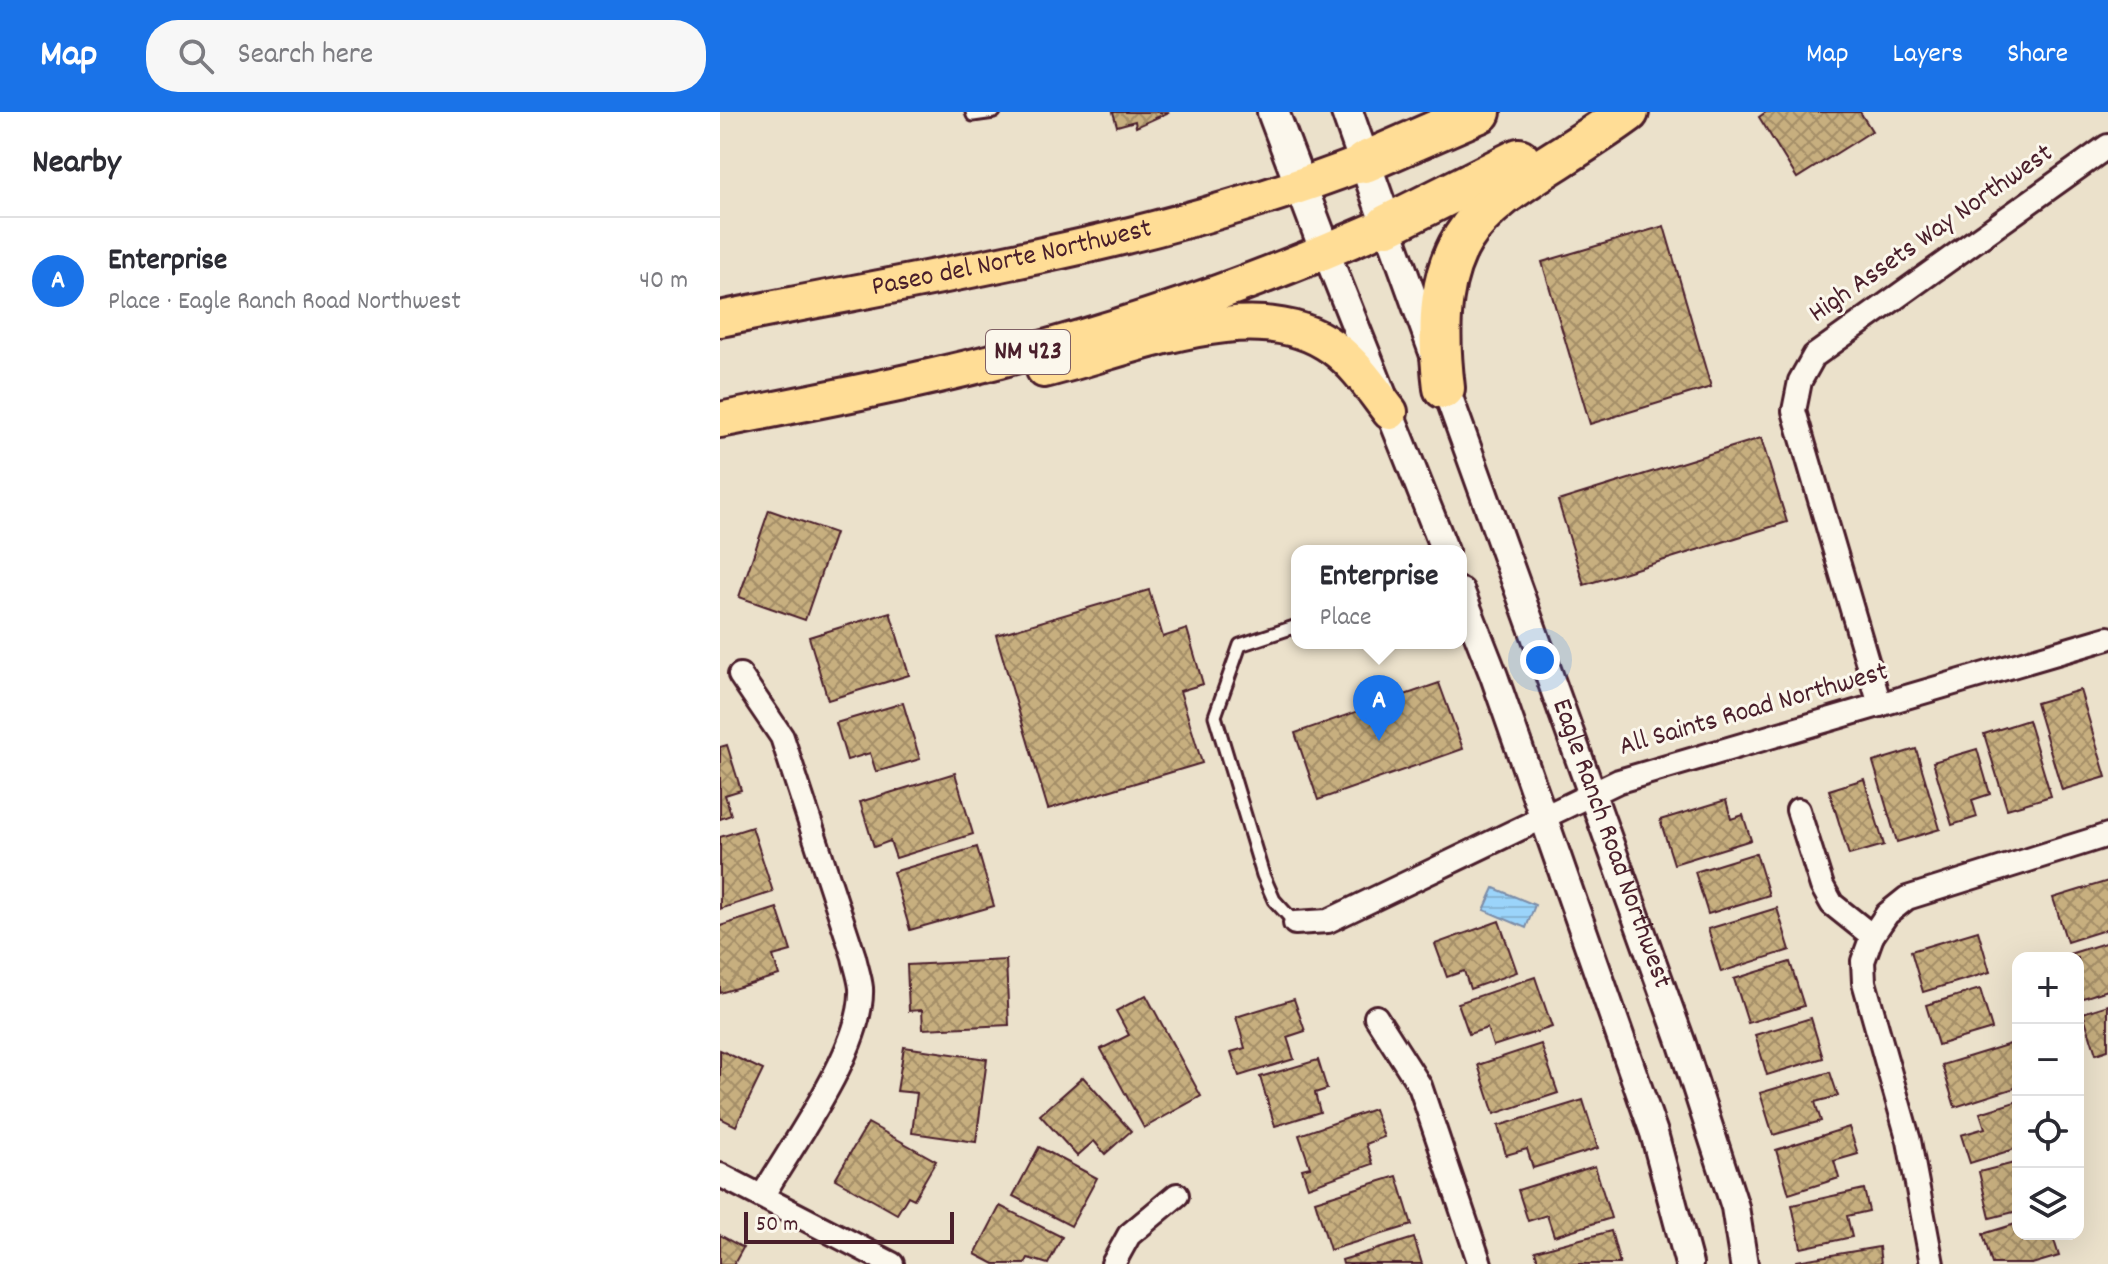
<!DOCTYPE html>
<meta charset="utf-8">
<style>
body{margin:0;font-family:Dekko,sans-serif;background:#f7f7f7;color:#2b2b33}
.controls{position:absolute;right:24px;bottom:24px;display:grid;overflow:hidden;border-radius:16px;box-shadow:0 8px 32px #0002}
.controls button{width:72px;height:72px;display:grid;place-items:center;padding:0;border:0;border-bottom:2px solid #e1e1e2;background:#fff;color:#2b2b33;font:40px sans-serif}
.scale{position:absolute;left:24px;bottom:20px;width:210px;box-sizing:border-box;padding-left:8px;border:4px solid #4a1f2b;border-top:0;font-size:22px;line-height:28px;white-space:nowrap;color:#4a1f2b;-webkit-text-stroke:6px #fbf7ec;paint-order:stroke}
.you{position:absolute;left:820px;top:548px;width:28px;height:28px;margin:-20px;border:6px solid #fff;border-radius:50%;background:#1a73e8;box-shadow:0 0 0 12px #1a73e833}
.badge{display:grid;place-items:center;width:52px;height:52px;border-radius:50%;background:#1a73e8;color:#fff;font-size:26px;font-weight:700}
.pin{position:absolute;translate:-50% -66px;filter:drop-shadow(0 2px 4px #0008)}
.pin::after{content:'';position:absolute;top:42px;width:28px;height:24px;background:inherit;clip-path:polygon(0 0,100% 0,50% 100%)}
.popup{position:absolute;left:571px;top:433px;width:176px;height:104px;box-sizing:border-box;display:grid;place-content:center;border-radius:16px;background:#fff;filter:drop-shadow(0 2px 6px #0005);font-size:26px;white-space:nowrap;color:#7c7c81}
.popup b{font-size:30px;color:#2b2b33}
.popup::after{content:'';position:absolute;left:50%;top:100%;margin-left:-16px;border:16px solid transparent;border-top-color:#fff}
.list{margin:0;padding:0;list-style:none}
h2{display:flex;justify-content:space-between;align-items:center;height:104px;margin:0;padding:0 32px;font-size:34px}
h2 small{font-size:26px;font-weight:400;color:#7c7c81}
.list li{display:grid;grid-template-columns:52px 1fr auto;gap:24px;align-items:center;box-sizing:border-box;height:128px;padding:0 32px;border-top:2px solid #e1e1e2}
.list b{display:block;font-size:30px;white-space:nowrap}
.list p{margin:0;font-size:26px;white-space:nowrap;color:#7c7c81}
.list em{font-size:26px;font-style:normal;color:#7c7c81}
.icon{flex:none;width:44px;height:44px;fill:none;stroke:currentColor;stroke-width:2;stroke-linecap:round;stroke-linejoin:round}
.map{position:relative;flex:none;width:1388px;height:1152px;overflow:hidden}
header{display:flex;align-items:center;gap:48px;box-sizing:border-box;height:112px;padding:0 40px;background:#1a73e8;color:#fff}
header strong{font-size:38px}
nav{display:flex;gap:44px;margin-inline-start:auto;font-size:28px}
.search{width:560px;height:72px;background:#f7f7f7;display:flex;align-items:center;gap:20px;box-sizing:border-box;padding:0 28px;border-radius:32px;color:#7c7c81;font-size:30px}
main{display:flex}
aside{flex:1;background:#fff}
.map>svg:first-child{display:block}
.water{fill:url(#water-rules);stroke:#7b8ca7;stroke-width:2}
.building{fill:url(#building-cross-hatch);stroke:#4a1f2b;stroke-width:2}
.lines{fill:none;stroke-linecap:round;stroke-linejoin:round}
.service-casing{stroke:#4a1f2b;stroke-width:17}
.minor-casing{stroke:#4a1f2b;stroke-width:28}
.tertiary-casing{stroke:#4a1f2b;stroke-width:32}
.secondary-casing{stroke:#4a1f2b;stroke-width:36}
.primary-casing{stroke:#4a1f2b;stroke-width:40}
.motorway-casing{stroke:#4a1f2b;stroke-width:46}
.service{stroke:#fbf7ec;stroke-width:11}
.minor{stroke:#fbf7ec;stroke-width:22}
.tertiary{stroke:#fbf7ec;stroke-width:26}
.secondary{stroke:#fbf7ec;stroke-width:30}
.primary{stroke:#ffdd96;stroke-width:34}
.motorway{stroke:#ffdd96;stroke-width:40}
.labels{text-anchor:middle;dominant-baseline:central;stroke-width:6;stroke-linejoin:round;paint-order:stroke}
.shield{fill:#fbf7ec;stroke:#7f6065;stroke-width:2}
.shield-label{font-size:26px;font-weight:bold;fill:#4a1f2b}
.street-label{font-size:28px;fill:#4a1f2b;stroke:#fbf7ec}
</style>
<header>
<strong>Map</strong>
<div class="search"><svg class="icon" aria-label="search" viewBox="0 0 24 24"><circle cx="10" cy="10" r="6"/><path d="M15 15l6 6"/></svg>Search here</div>
<nav><a>Map</a><a>Layers</a><a>Share</a></nav>
</header>
<main>
<aside>
<h2>Nearby<small></small></h2>
<ul class="list">
<li><span class="badge">A</span><div><b>Enterprise</b><p>Place · Eagle Ranch Road Northwest</p></div><em>40 m</em></li>
</ul>
</aside>
<div class="map">
<svg width="1388" height="1152" viewBox="0 0 1388 1152">
<defs>
<pattern id="water-rules" width="6" height="5" patternUnits="userSpaceOnUse" patternTransform="scale(2)"><rect width="6" height="5" fill="#9bd4fa"/><path d="M0 2.5h6" fill="none" stroke="#87b6d6"/></pattern>
<pattern id="building-cross-hatch" width="8" height="8" patternUnits="userSpaceOnUse" patternTransform="scale(2)"><rect width="8" height="8" fill="#c7af7f"/><path d="M0 0l8 8M0 8l8-8" fill="none" stroke="#a48e68"/></pattern>
</defs>
<rect width="100%" height="100%" fill="#ebe1cb"/>
<filter id="ink" filterUnits="userSpaceOnUse"><feTurbulence type="fractalNoise" baseFrequency=".0125" numOctaves="2"/><feDisplacementMap in="SourceGraphic" scale="16" xChannelSelector="R" yChannelSelector="G"/><feConvolveMatrix kernelMatrix="1 2 1 2 8 2 1 2 1" color-interpolation-filters="sRGB"/></filter>
<g filter="url(#ink)">
<polygon class="water" points="774,776 815,793 806,816 764,798"/>
<g class="building">
<polygon points="393,0 449,0 416,15 415,9 397,14"/>
<polygon points="1046,0 1140,0 1152,19 1077,66 1039,5"/>
<polygon points="944,114 991,275 870,312 822,150"/>
<polygon points="1041,326 1067,410 864,473 838,389"/>
<polygon points="49,398 115,421 85,508 19,485"/>
<polygon points="429,478 443,525 467,517 483,572 460,579 482,651 328,697 276,523"/>
<polygon points="170,500 189,563 108,588 89,525"/>
<polygon points="719,571 743,637 598,688 575,621"/>
<polygon points="1360,578 1386,665 1342,678 1316,591"/>
<polygon points="183,591 200,647 156,660 150,641 127,648 116,611"/>
<polygon points="1308,608 1331,684 1287,697 1264,622"/>
<polygon points="7,633 21,678 5,683 11,703 0,707 0,635"/>
<polygon points="1196,637 1220,717 1177,730 1153,650"/>
<polygon points="1257,637 1270,682 1252,688 1257,705 1232,713 1213,650"/>
<polygon points="235,661 253,722 176,746 170,729 154,735 140,690"/>
<polygon points="1144,667 1164,733 1129,743 1109,678"/>
<polygon points="1006,688 1011,707 1023,703 1031,728 954,752 940,708"/>
<polygon points="32,715 53,780 0,797 0,725"/>
<polygon points="257,735 274,794 190,818 173,760"/>
<polygon points="1036,741 1049,783 988,802 975,760"/>
<polygon points="1388,769 1388,817 1347,830 1333,786"/>
<polygon points="57,796 71,839 53,844 59,863 0,881 0,814"/>
<polygon points="1057,796 1070,838 1001,860 988,817"/>
<polygon points="779,809 797,860 750,877 744,859 727,865 715,832"/>
<polygon points="1258,819 1270,860 1203,880 1191,839"/>
<polygon points="1388,830 1388,878 1360,887 1358,846 1347,846 1346,843"/>
<polygon points="286,848 289,913 203,917 202,898 189,899 187,853"/>
<polygon points="1070,850 1084,894 1028,911 1014,867"/>
<polygon points="815,865 832,915 773,934 767,916 749,922 738,891"/>
<polygon points="1260,877 1272,917 1218,933 1206,893"/>
<polygon points="426,883 481,984 424,1016 381,937 409,923 396,899"/>
<polygon points="574,887 585,919 567,925 574,947 519,964 511,940 525,936 516,905"/>
<polygon points="1388,893 1388,938 1376,942 1363,901"/>
<polygon points="1091,906 1103,946 1047,963 1035,923"/>
<polygon points="821,932 838,981 774,1002 758,953"/>
<polygon points="1290,932 1298,959 1298,975 1235,995 1222,953"/>
<polygon points="184,935 267,947 256,1030 192,1021 197,981 177,979"/>
<polygon points="0,938 43,958 16,1014 0,1006"/>
<polygon points="598,948 607,977 595,981 600,1000 555,1014 540,965"/>
<polygon points="1110,960 1118,984 1095,990 1101,1009 1053,1023 1040,981"/>
<polygon points="363,965 411,1019 385,1042 374,1029 357,1044 320,1003"/>
<polygon points="863,988 878,1036 813,1056 807,1037 786,1043 778,1014"/>
<polygon points="1298,989 1298,1036 1250,1051 1241,1023 1265,1016 1260,1001"/>
<polygon points="654,997 664,1025 646,1032 653,1052 588,1075 582,1057 590,1055 579,1023"/>
<polygon points="148,1011 216,1049 194,1087 188,1084 177,1102 115,1067"/>
<polygon points="1129,1015 1138,1042 1114,1049 1119,1066 1069,1082 1056,1038"/>
<polygon points="319,1035 377,1066 351,1114 293,1084"/>
<polygon points="1298,1050 1298,1099 1270,1106 1259,1060"/>
<polygon points="875,1054 891,1106 834,1124 827,1103 808,1109 798,1078"/>
<polygon points="677,1064 692,1113 610,1138 595,1089"/>
<polygon points="1144,1077 1149,1099 1127,1104 1132,1125 1081,1136 1072,1093"/>
<polygon points="280,1094 342,1125 328,1152 308,1146 305,1152 274,1152 255,1142"/>
<polygon points="1298,1111 1298,1122 1332,1122 1339,1144 1312,1152 1272,1152 1263,1122"/>
<polygon points="891,1119 900,1152 819,1152 815,1139"/>
<polygon points="0,1123 23,1136 14,1152 0,1152"/>
<polygon points="694,1126 702,1152 623,1152 622,1148"/>
<polygon points="1159,1135 1161,1152 1076,1152 1076,1149"/>
</g>
<g class="lines">
<g class="service-casing">
<g id="service">
<polyline points="252,0 253,3 274,0"/>
<polyline points="575,811 554,788 543,763 495,604 520,533 577,514"/>
</g>
</g>
<g class="minor-casing">
<g id="minor">
<path d="M 20,563 L 62,625 L 134,845 C 136,855 140,866 141,876 C 144,935 73,1031 43,1083"/>
<polyline points="1160,593 1074,299 1080,269 1094,244 1388,34"/>
<polyline points="1078,698 1102,774 1112,792 1152,824 1143,849 1144,870 1189,1029 1212,1152"/>
<polyline points="575,811 608,809 899,669 1388,526"/>
<polyline points="1152,824 1167,802 1187,786 1388,723"/>
<polyline points="656,905 700,974 760,1152"/>
<polyline points="0,1063 172,1152"/>
<polyline points="393,1152 409,1123 457,1083"/>
</g>
</g>
<g class="tertiary-casing">
<g id="tertiary">
<path id="s1" d="M 667,113 L 962,932 L 1015,1095 L 1024,1152"/>
<polyline points="606,140 725,439"/>
<polyline points="741,480 774,564 934,1021 969,1152"/>
</g>
</g>
<g class="secondary-casing">
<g id="secondary">
<polyline points="553,0 606,140"/>
<polyline points="627,0 667,113"/>
</g>
</g>
<g class="primary-casing">
<g id="primary">
<path id="s2" d="M 0,207 C 217,163 438,131 645,50"/>
<path d="M 324,258 C 407,239 537,178 614,236 C 637,253 653,278 670,300"/>
<path d="M 0,308 C 91,290 182,273 272,250 C 407,216 540,169 667,113"/>
</g>
</g>
<g class="motorway-casing">
<g id="motorway">
<polyline points="645,50 760,0"/>
<polyline points="667,113 799,47"/>
<path d="M 724,276 C 702,92 784,91 908,0"/>
</g>
</g>
<use href="#service" class="service"/>
<use href="#minor" class="minor"/>
<use href="#tertiary" class="tertiary"/>
<use href="#secondary" class="secondary"/>
<use href="#primary" class="primary"/>
<use href="#motorway" class="motorway"/>
</g>
</g>
<g class="labels">
<rect class="shield" x="266" y="218" width="84" height="44" rx="6"/>
<g class="shield-label">
<text x="308" y="240">NM 423</text>
</g>
<g class="street-label">
<text transform="translate(1212 123) rotate(-35)">High Assets Way Northwest</text>
<text stroke="none"><textPath href="#s2" startOffset="298">Paseo del Norte Northwest</textPath></text>
<text transform="translate(1034 599) rotate(-16)">All Saints Road Northwest</text>
<text stroke="none"><textPath href="#s1" startOffset="658">Eagle Ranch Road Northwest</textPath></text>
</g>
</g>
</svg>
<div class="controls">
<button>+</button>
<button>−</button>
<button><svg class="icon" aria-label="locate" viewBox="0 0 24 24"><circle cx="12" cy="12" r="6"/><path d="M12 2v4M12 18v4M2 12h4M18 12h4"/></svg></button>
<button><svg class="icon" aria-label="layers" viewBox="0 0 24 24"><path d="M12 4l9 5-9 5-9-5zM3 14l9 5 9-5"/></svg></button>
</div>
<div class="scale">50 m</div>
<div class="you"></div>
<div class="pin badge" style="left:659px;top:629px">A</div>
<div class="popup"><b>Enterprise</b>Place</div>
</div>
</main>
